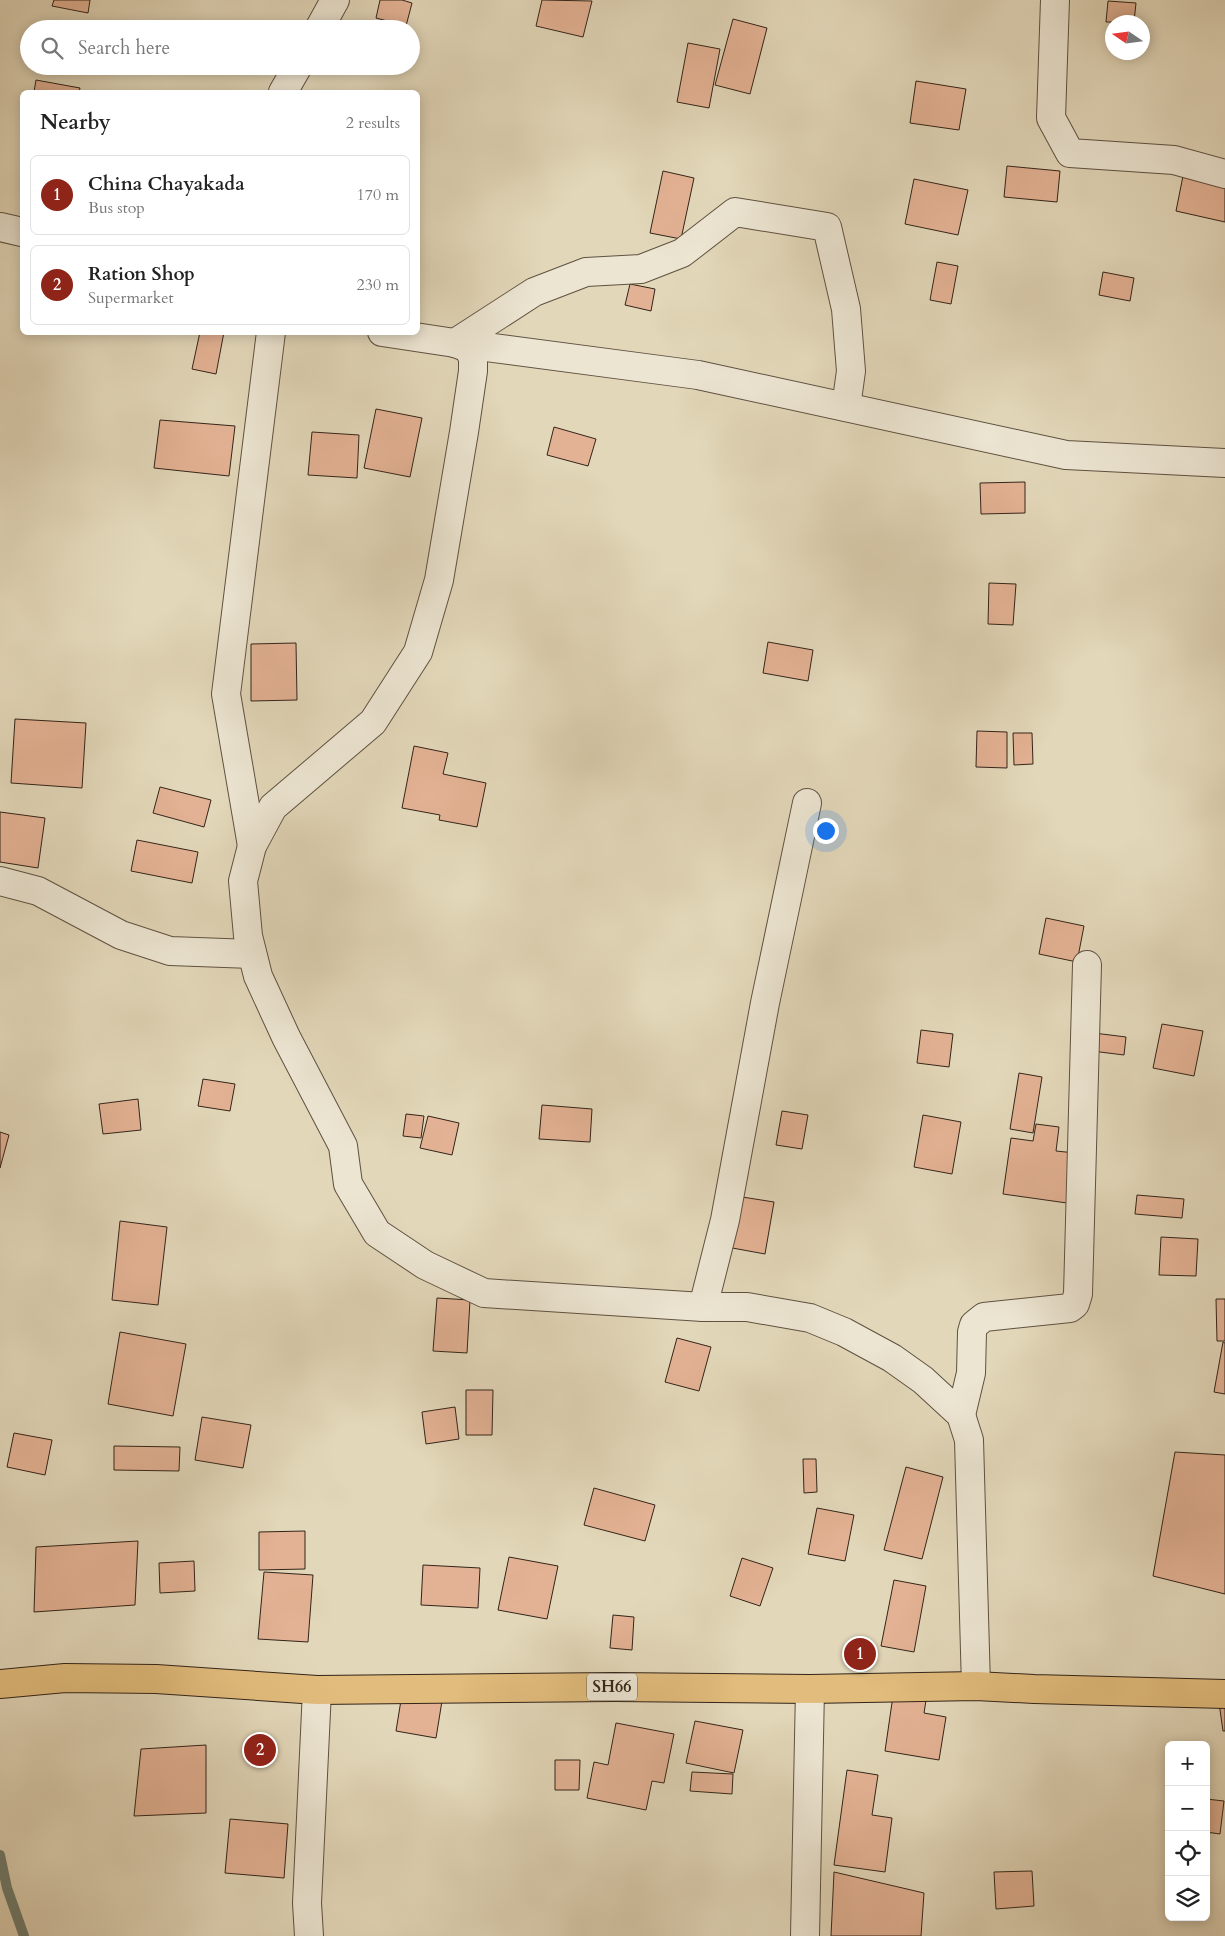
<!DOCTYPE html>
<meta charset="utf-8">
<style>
body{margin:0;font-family:Cardo,serif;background:#f6f6f6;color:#222}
.controls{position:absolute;right:15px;bottom:15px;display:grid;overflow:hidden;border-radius:8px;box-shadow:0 2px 12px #0003}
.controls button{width:45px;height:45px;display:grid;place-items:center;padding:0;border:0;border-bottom:1px solid #e0e0e0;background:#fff;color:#222;font:25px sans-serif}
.compass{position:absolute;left:1105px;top:15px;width:45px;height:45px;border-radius:50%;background:#fff;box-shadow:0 2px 12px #0003;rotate:283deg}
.you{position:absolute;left:825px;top:830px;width:18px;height:18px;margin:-12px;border:4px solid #fff;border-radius:50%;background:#1a73e8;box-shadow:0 0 0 8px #1a73e833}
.badge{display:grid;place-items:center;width:32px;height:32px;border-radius:50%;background:#8f2418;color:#fff;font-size:16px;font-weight:700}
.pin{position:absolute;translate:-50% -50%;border:2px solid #fff;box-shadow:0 1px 5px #0006}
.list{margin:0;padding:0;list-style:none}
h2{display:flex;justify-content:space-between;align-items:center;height:65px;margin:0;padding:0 20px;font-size:21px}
h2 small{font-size:16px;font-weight:400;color:#767676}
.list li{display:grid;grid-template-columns:32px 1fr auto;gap:15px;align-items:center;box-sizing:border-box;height:80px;margin:0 10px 10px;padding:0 10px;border:1px solid #e0e0e0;border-radius:8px}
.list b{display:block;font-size:19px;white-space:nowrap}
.list p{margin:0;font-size:16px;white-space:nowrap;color:#767676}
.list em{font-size:16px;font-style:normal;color:#767676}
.icon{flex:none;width:28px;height:28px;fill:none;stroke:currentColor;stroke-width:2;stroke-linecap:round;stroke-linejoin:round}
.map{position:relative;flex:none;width:1225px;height:1936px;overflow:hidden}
.search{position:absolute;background:#fff;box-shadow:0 2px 12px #0003;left:20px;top:20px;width:400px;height:55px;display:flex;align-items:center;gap:12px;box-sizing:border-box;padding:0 18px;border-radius:28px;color:#767676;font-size:19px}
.panel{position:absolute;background:#fff;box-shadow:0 2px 12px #0003;left:20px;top:90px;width:400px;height:245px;border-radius:8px}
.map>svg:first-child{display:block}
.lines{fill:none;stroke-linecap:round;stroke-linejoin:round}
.stream{stroke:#6e7e71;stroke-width:10}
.building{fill:#e3b294;stroke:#332419}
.minor-casing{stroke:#5f5141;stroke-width:30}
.major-casing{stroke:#332419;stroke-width:30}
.minor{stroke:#ece5d2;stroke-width:28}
.major{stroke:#e1bc7c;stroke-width:28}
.labels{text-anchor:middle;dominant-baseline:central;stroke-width:4;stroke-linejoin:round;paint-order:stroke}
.shield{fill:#ece5d2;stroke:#6a5e50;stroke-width:1}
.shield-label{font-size:16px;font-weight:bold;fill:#332419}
</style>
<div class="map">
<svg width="1225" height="1936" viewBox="0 0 1225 1936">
<rect width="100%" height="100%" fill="#e2d7b9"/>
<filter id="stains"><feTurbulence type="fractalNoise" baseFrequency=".004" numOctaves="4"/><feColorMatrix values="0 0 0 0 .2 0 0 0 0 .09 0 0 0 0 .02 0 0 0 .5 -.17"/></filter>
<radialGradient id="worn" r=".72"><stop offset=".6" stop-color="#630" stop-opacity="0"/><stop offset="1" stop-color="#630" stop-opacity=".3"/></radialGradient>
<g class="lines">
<polyline class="stream" points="0,1855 7,1888 24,1936"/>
</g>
<g class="building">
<polygon points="54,0 90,0 88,13 52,6"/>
<polygon points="380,0 402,0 412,3 406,26 376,18"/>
<polygon points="542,0 592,1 583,37 536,26"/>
<polygon points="1108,1 1136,3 1134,22 1106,22"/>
<polygon points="733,19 767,28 750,94 715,85"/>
<polygon points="688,43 720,49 709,108 677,102"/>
<polygon points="36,80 80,88 79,92 34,92"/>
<polygon points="916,81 966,89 959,130 910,123"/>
<polygon points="1007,166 1060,171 1057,202 1004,197"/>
<polygon points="663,171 694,178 681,239 650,233"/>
<polygon points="1183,176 1225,184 1225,222 1176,211"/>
<polygon points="914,179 968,190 958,235 905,224"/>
<polygon points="937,262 958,266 951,304 930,300"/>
<polygon points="1103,272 1134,278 1130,301 1099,295"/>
<polygon points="630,284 655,289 651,311 625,305"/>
<polygon points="200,332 224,332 216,374 192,369"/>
<polygon points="376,409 422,418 410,477 364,468"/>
<polygon points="160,420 235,426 229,476 154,468"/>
<polygon points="554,427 596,439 588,466 547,455"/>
<polygon points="312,432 359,435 357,478 308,475"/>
<polygon points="1025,482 1025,513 981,514 980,483"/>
<polygon points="989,583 1016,584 1013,625 988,624"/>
<polygon points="768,642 813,650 808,681 763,673"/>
<polygon points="296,643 297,700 251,701 251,644"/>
<polygon points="15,719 86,723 82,788 11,783"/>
<polygon points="977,731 1007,732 1007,768 976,767"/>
<polygon points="1013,733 1032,733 1033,764 1014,765"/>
<polygon points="414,746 448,753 443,774 486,783 477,827 439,820 440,815 402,808"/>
<polygon points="160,787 211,800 204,827 153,813"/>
<polygon points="0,812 45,818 38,868 0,862"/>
<polygon points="137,840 198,852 192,883 131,871"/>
<polygon points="1046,918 1084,926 1077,962 1039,954"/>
<polygon points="1162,1024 1203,1031 1194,1076 1153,1068"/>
<polygon points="921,1030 953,1034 949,1067 917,1063"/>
<polygon points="1094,1033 1126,1037 1124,1055 1092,1051"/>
<polygon points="1019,1073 1042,1077 1033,1133 1010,1129"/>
<polygon points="203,1079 235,1084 230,1111 198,1106"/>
<polygon points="138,1099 141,1130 103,1134 99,1104"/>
<polygon points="542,1105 592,1109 590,1142 539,1139"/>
<polygon points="782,1111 808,1115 802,1149 776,1145"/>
<polygon points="406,1114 424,1116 421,1138 403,1136"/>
<polygon points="923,1115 961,1122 952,1174 914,1167"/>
<polygon points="428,1116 459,1123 452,1155 420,1148"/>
<polygon points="1036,1124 1059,1127 1056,1151 1075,1153 1067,1203 1003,1194 1011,1138 1033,1141"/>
<polygon points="0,1132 9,1135 0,1168"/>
<polygon points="1137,1195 1184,1199 1182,1218 1135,1214"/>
<polygon points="736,1196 774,1202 765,1254 727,1247"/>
<polygon points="120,1221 167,1227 158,1305 112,1300"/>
<polygon points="1161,1237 1198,1239 1196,1276 1159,1275"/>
<polygon points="437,1298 470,1300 467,1353 433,1351"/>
<polygon points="1216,1299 1225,1299 1225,1341 1217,1341"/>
<polygon points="120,1332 186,1344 173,1416 108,1404"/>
<polygon points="677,1338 711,1347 699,1391 665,1382"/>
<polygon points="1223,1342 1225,1343 1225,1394 1214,1392"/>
<polygon points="466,1390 493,1390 492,1435 466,1435"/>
<polygon points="455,1407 459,1439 426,1444 422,1412"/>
<polygon points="202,1417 251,1425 243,1468 195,1460"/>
<polygon points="14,1433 52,1440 45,1475 7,1467"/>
<polygon points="114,1446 180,1447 179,1471 114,1470"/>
<polygon points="1175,1452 1225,1455 1225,1594 1153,1576"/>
<polygon points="803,1459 816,1459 817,1492 804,1493"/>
<polygon points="906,1467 943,1477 922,1559 884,1550"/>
<polygon points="594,1488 655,1505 645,1541 584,1525"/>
<polygon points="817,1508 854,1515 845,1561 808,1554"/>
<polygon points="305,1531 305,1569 259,1570 259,1532"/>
<polygon points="138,1541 135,1605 34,1612 36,1547"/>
<polygon points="509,1557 558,1566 547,1619 498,1610"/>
<polygon points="742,1558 773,1568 760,1606 730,1596"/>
<polygon points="194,1561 195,1591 160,1593 159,1563"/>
<polygon points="423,1565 480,1568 478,1608 421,1605"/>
<polygon points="264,1572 313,1575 308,1642 258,1639"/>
<polygon points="894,1580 926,1586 914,1652 881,1646"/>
<polygon points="613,1615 634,1617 632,1650 610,1648"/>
<polygon points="894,1689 927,1694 924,1713 946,1717 939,1760 885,1751"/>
<polygon points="402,1694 442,1701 436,1738 396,1731"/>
<polygon points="1225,1702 1225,1731 1223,1731 1219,1703"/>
<polygon points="695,1721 743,1730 734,1773 686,1763"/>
<polygon points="616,1723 674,1734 664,1783 652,1781 646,1810 587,1798 594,1762 608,1765"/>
<polygon points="206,1745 206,1813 134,1816 141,1749"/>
<polygon points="555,1760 580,1760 579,1790 555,1790"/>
<polygon points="847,1770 878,1775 872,1815 892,1818 885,1872 834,1865"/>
<polygon points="692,1772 733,1774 732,1794 690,1791"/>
<polygon points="1206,1799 1224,1801 1220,1834 1206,1832"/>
<polygon points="230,1819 288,1824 284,1878 225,1873"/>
<polygon points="1032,1871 1034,1906 996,1909 994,1872"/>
<polygon points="834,1872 924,1893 921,1936 831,1936"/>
</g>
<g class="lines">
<g class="minor-casing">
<g id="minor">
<polyline points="1055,0 1051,118 1070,153 1174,160 1225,174"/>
<polyline points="319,29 335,0"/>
<polyline points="283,92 298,66"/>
<polyline points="0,227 22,232"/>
<polyline points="382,332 455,343 468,348 473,358 473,371 464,432 439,580 418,652 373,722 273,807 252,846 243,881 248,936 258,976 286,1037 343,1146 348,1184 377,1233 425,1265 484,1293 703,1307 747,1307 810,1318 844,1332 892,1358 923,1380 961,1415 969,1440 976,1686"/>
<polyline points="455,343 698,375 1066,455 1225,463"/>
<polyline points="455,343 534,292 586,272 641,269 682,253 735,212 827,227 846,309 851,371 846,407"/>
<polyline points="252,846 226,694 271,332"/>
<polyline points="0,881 38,891 121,935 170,951 252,954"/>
<polyline points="703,1307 725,1220 765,1003 807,803"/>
<polyline points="961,1415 971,1373 972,1332 974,1325 984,1317 1070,1308 1075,1304 1078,1294 1087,965"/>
<polyline points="309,1936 307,1903 317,1690"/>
<polyline points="805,1936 810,1689"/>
</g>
</g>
<g class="major-casing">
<polyline id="major" points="0,1684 65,1678 156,1679 317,1690 614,1687 810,1689 976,1686 1034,1689 1225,1694"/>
</g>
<use href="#minor" class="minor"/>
<use href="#major" class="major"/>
</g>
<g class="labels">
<rect class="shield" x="587" y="1673.5" width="50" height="27" rx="4"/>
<g class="shield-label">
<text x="612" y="1687">SH66</text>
</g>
</g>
<rect width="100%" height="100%" filter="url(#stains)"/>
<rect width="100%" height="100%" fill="url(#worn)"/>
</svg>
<div class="controls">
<button>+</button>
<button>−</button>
<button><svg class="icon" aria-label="locate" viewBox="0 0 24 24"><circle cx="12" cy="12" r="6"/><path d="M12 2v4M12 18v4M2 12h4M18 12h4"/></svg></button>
<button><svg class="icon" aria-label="layers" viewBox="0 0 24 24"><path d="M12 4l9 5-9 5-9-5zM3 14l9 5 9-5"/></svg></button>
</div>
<svg class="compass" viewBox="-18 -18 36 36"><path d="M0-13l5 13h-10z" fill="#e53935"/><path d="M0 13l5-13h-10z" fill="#767676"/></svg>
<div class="you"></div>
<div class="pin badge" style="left:860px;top:1654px">1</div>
<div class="pin badge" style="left:260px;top:1750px">2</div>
<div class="search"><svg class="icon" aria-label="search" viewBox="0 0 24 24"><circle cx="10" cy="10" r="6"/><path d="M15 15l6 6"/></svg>Search here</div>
<section class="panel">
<h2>Nearby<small>2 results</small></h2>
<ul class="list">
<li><span class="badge">1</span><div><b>China Chayakada</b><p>Bus stop</p></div><em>170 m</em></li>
<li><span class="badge">2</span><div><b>Ration Shop</b><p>Supermarket</p></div><em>230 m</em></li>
</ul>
</section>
</div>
